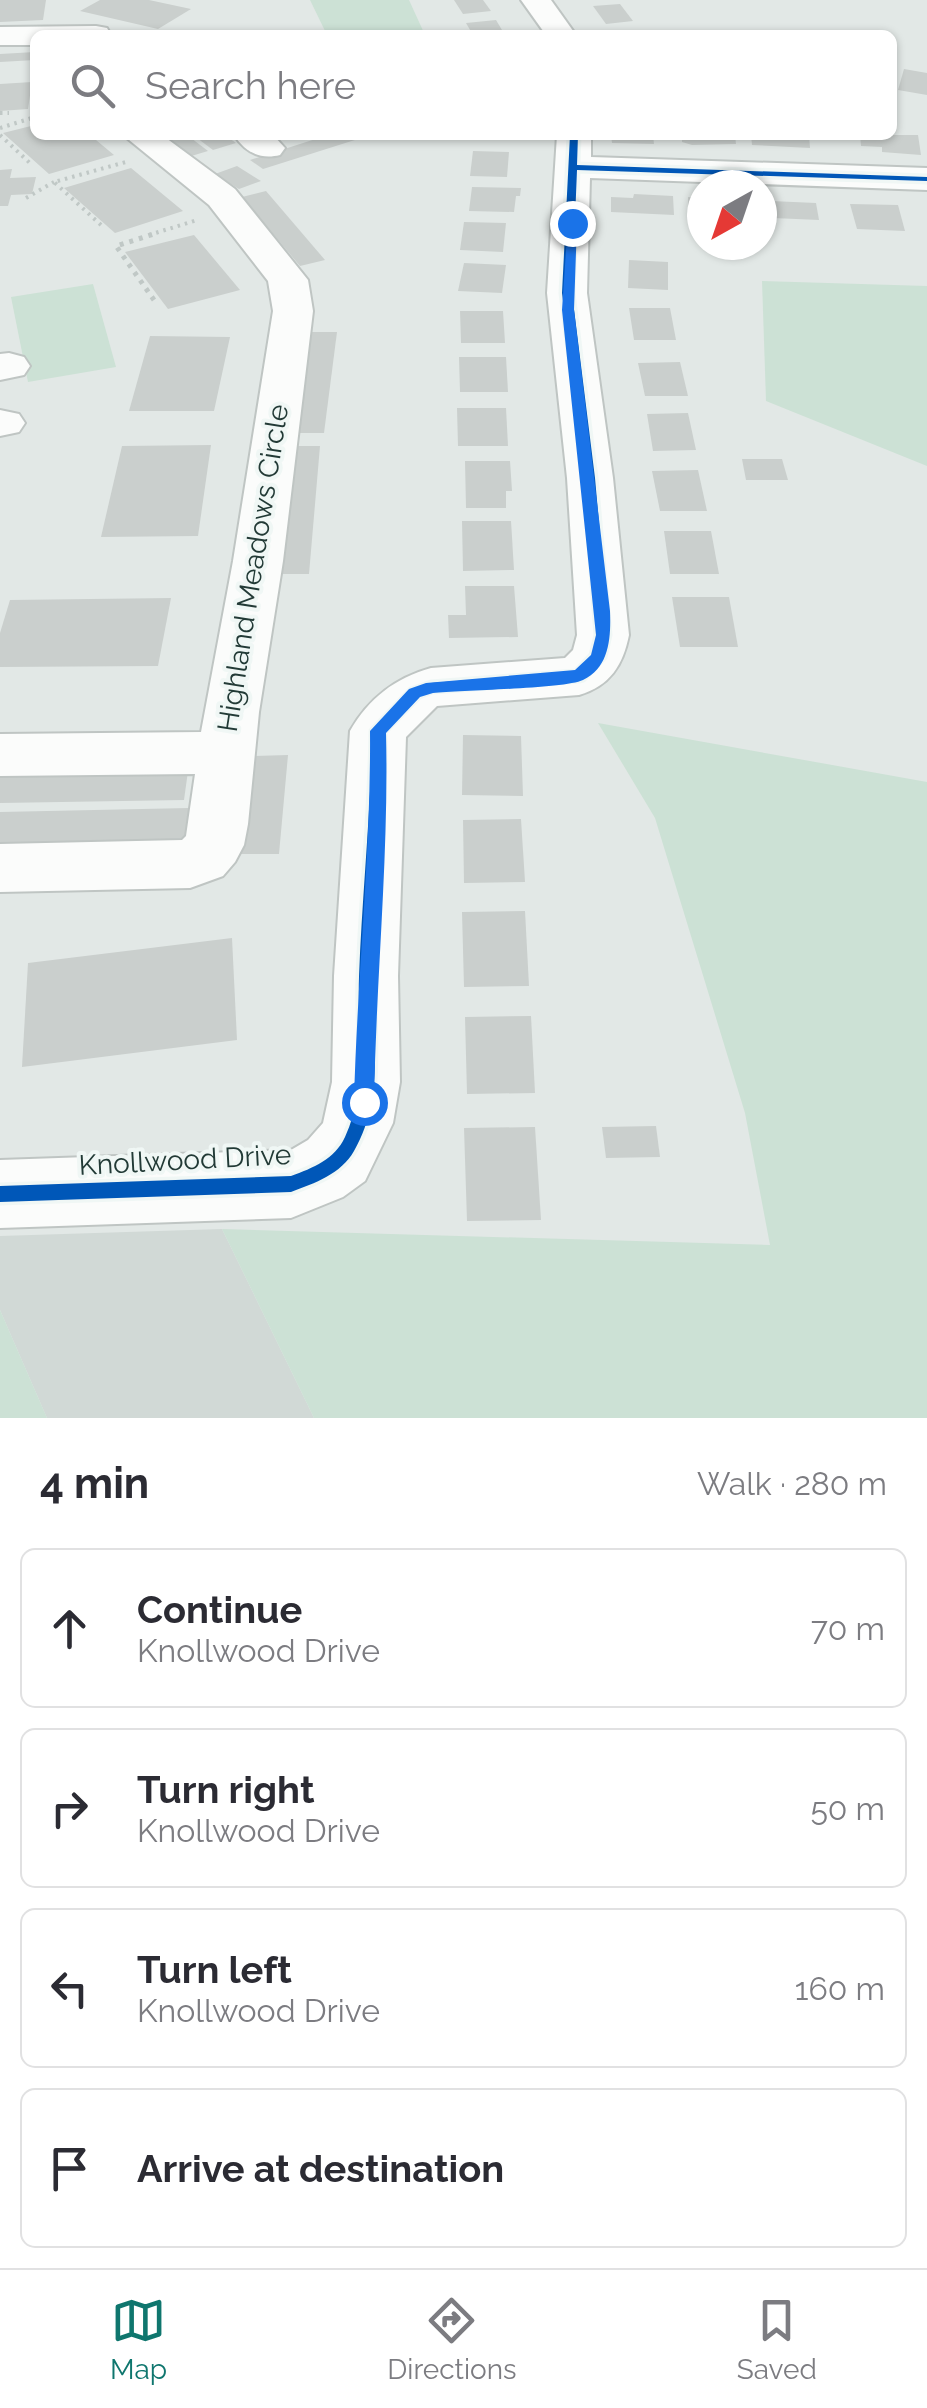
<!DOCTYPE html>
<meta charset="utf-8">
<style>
body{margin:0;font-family:Raleway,sans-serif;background:#f7f7f7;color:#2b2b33}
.compass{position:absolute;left:687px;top:170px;width:90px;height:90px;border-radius:50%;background:#fff;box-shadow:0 2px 8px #0004;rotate:220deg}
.stop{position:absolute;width:30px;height:30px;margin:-22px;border:8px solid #1a73e8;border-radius:50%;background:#fff}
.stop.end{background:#1a73e8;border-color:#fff;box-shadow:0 2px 10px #0008}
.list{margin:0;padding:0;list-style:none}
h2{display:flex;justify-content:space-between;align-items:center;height:130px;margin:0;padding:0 40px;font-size:42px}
h2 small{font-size:32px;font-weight:400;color:#7c7c81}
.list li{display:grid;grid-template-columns:65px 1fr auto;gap:30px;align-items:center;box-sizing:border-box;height:160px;margin:0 20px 20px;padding:0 20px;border:2px solid #e1e1e2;border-radius:15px}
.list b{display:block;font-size:38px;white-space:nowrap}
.list p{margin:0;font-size:32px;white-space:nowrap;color:#7c7c81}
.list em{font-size:32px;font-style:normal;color:#7c7c81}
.icon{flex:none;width:55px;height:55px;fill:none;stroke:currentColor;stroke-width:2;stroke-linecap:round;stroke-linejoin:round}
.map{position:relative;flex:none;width:927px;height:1418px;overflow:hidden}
.search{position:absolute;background:#fff;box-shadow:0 2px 8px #0004;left:30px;right:30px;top:30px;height:110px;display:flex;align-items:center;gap:25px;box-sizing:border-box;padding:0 35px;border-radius:15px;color:#7c7c81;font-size:38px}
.sheet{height:850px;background:#fff}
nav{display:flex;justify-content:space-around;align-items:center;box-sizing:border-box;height:140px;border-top:2px solid #e1e1e2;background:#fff;font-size:28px;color:#7c7c81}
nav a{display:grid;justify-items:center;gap:5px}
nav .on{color:#0f766e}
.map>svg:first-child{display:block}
.built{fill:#d1d9d6}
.green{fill:#cce1d5}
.building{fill:#cacfcd}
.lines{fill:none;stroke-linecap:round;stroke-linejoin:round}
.minor-casing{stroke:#bfc5c3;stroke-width:4}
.path-far1{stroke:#c0c8c6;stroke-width:4;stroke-dasharray:2.5 5;stroke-linecap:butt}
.path{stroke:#c0c8c6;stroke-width:5;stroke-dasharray:4 6;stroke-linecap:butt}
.minor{fill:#fbfcfb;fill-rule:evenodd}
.cycleway-casing{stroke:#f0f7f5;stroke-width:7}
.cycleway{fill:#0057b8;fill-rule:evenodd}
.route{fill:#1a73e8}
.labels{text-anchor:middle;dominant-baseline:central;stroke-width:8;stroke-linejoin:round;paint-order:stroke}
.street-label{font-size:28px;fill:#223a36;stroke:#f0f7f5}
</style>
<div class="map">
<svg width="927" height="1418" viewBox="0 0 927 1418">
<rect width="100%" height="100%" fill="#e2e8e6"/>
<polygon class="built" points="222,1229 314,1418 47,1418 0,1310 0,1236"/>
<g class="green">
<polygon points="310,0 409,0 425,35 327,35"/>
<polygon points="762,281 927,286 927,466 766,401"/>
<polygon points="93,284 116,367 28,382 11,297"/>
<polygon points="598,723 927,782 927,1418 314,1418 222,1229 770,1245 745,1113 655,818"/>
<polygon points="0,1310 47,1418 0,1418"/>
</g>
<g class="building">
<polygon points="0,0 46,0 43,20 0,22"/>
<polygon points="100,0 149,0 191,9 158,29 80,11"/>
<polygon points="454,0 483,0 491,11 463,14"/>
<polygon points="620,4 633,21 606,24 593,6"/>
<polygon points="496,20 505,35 473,35 466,23"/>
<polygon points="35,52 35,60 0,62 0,54"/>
<polygon points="904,69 927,73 927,95 898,90"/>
<polygon points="32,82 28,109 0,111 0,84"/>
<polygon points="35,125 35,135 90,135 114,155 49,174 3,133"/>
<polygon points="159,135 187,135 208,151 188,157"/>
<polygon points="193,135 225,135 236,143 213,150"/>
<polygon points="328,135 351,135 358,139 263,169 250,160"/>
<polygon points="611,135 653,135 654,144 612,143"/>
<polygon points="682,135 735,135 736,144 692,145 682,142"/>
<polygon points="751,135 809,135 810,148 752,145"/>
<polygon points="860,135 918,135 921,155 882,152 882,147 861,146"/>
<polygon points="473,151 509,152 507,177 470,176"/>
<polygon points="237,166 261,181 239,189 215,174"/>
<polygon points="131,168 183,211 115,233 64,188"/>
<polygon points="12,169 10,178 36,177 32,194 11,195 8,206 0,206 0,170"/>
<polygon points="472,187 521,188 520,196 516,196 514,212 469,211"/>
<polygon points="266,191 325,260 300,266 242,197"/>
<polygon points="634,194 673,196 674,215 611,212 611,197 633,198"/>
<polygon points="688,197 702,198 702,224 689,224"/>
<polygon points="771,201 816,203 819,220 773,218"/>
<polygon points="850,204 898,205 905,231 857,229"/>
<polygon points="464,222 506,223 503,252 460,250"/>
<polygon points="194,235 240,290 168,309 125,252"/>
<polygon points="629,260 668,262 668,290 628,288"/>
<polygon points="464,263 506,265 502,293 458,291"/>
<polygon points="629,308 670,308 676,340 634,340"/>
<polygon points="460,311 503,311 505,343 461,343"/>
<polygon points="305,332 337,332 324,433 290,433"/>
<polygon points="150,336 230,337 214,411 129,411"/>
<polygon points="459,357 506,357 508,392 460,392"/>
<polygon points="680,362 688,396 645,396 638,363"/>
<polygon points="457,408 506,408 508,446 458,446"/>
<polygon points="688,413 696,450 653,451 647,414"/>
<polygon points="211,445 198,536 101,537 122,446"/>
<polygon points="288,446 320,446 309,574 274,574"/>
<polygon points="742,459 782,459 788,480 746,480"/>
<polygon points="465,461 510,461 512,491 506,491 506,508 466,508"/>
<polygon points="698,470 707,511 660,511 652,471"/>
<polygon points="462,521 511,521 514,570 463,571"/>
<polygon points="664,531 711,531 719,574 670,574"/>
<polygon points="465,586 514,586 518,637 449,638 448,615 466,615"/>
<polygon points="672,597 729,597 738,647 680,647"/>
<polygon points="171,598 158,666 0,667 0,633 10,600"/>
<polygon points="463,735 521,736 523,796 462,795"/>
<polygon points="288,755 279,854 239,854 250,756"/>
<polygon points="188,771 184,800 0,803 0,775"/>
<polygon points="189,808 185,840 0,844 0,812"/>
<polygon points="521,819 525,882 464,883 463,820"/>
<polygon points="525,911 529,986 464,987 462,912"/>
<polygon points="232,938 237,1040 22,1067 28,963"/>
<polygon points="531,1016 535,1093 467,1094 465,1017"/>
<polygon points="656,1126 660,1157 606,1158 602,1127"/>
<polygon points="535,1127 541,1220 467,1221 464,1128"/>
</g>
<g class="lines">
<g class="minor-casing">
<g id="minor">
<polygon points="521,0 551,0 576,35 546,35"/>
<polygon points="96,26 107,28 111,35 35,35 35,45 0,45 0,27"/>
<polygon points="123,135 162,135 235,189 308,280 313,311 283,561 259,712 248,824 244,845 235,862 223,876 190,888 0,892 0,844 182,840 186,836 195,774 0,776 0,734 201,732 233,561 273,311 268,281 209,205"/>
<path d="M 234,135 L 273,135 L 285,148 L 280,155 C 260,160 245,152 234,135 Z"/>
<path d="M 557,135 L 591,135 L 591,157 L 927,168 L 927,190 L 590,178 L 587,293 L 613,478 L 629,635 C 623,665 610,686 579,695 L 437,706 L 406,737 L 398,976 L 400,1082 L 393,1123 L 365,1181 L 343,1197 L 291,1218 L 0,1228 L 0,1160 L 291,1150 L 308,1140 L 323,1123 L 332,1082 L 334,976 L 350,731 C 369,698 395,678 431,668 L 565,658 L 573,650 L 577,635 L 567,478 L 547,293 Z"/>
<polygon points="9,353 24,357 30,366 24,375 0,380 0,354"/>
<polygon points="0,410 19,414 25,423 19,432 0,436"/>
</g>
</g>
<g class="path-far1">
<polyline points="0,113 9,113"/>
<polyline points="0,128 35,117"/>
<polyline points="0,135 32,165"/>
<polyline points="26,198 54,182"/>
<polyline points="101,225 54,182 126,162"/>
<polyline points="149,235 197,220"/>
</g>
<polyline class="path" points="154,300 116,246 157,233"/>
<use href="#minor" class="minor"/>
<g class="cycleway-casing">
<path id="cycleway" d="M 570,135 L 578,135 L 577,165 L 927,177 L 927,181 L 577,170 L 572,293 L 595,478 L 609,635 L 604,657 L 583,679 L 579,680 L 432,691 L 419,696 L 384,732 C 385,812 377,891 374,970 C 371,1029 386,1097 354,1151 C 341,1174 315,1183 291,1192 L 0,1202 L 0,1186 L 291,1176 C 313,1168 335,1159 345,1137 C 368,1088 357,1029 359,977 C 362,895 371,813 372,731 L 411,690 L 431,683 L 576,672 L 592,655 L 597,635 L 585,478 L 562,293 Z"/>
</g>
<use href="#cycleway" class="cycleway"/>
</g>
<path class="route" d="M 568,221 L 577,223 L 574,310 L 610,611 C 611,636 610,668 583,680 C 564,689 460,690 433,693 L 420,697 L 386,733 C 389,856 376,979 374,1102 L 364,1112 L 354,1102 C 357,979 371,855 370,731 L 409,689 L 426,683 L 575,670 L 591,655 L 596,635 L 562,310 Z"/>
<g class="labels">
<g class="street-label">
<text transform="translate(253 568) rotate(-81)">Highland Meadows Circle</text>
<text transform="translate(185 1160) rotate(-3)">Knollwood Drive</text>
</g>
</g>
</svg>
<svg class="compass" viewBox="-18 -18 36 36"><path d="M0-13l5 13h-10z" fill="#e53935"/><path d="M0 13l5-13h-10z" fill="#7c7c81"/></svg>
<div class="stop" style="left:364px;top:1102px"></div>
<div class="stop end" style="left:572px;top:223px"></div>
<div class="search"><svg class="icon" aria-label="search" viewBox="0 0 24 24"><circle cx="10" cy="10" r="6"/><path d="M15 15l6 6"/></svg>Search here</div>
</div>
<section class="sheet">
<h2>4 min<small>Walk · 280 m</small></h2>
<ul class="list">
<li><svg class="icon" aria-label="ahead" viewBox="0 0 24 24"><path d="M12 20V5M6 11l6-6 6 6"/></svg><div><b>Continue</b><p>Knollwood Drive</p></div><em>70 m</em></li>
<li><svg class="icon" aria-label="right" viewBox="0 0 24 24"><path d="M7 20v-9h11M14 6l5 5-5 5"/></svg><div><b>Turn right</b><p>Knollwood Drive</p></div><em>50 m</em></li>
<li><svg class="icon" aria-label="left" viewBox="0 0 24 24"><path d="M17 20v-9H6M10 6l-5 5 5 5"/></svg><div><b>Turn left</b><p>Knollwood Drive</p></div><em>160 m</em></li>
<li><svg class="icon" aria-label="arrive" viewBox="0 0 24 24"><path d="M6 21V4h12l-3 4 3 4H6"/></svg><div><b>Arrive at destination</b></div></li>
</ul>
</section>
<nav>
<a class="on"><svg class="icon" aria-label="map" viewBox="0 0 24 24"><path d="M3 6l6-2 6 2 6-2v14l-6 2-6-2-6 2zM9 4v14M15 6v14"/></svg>Map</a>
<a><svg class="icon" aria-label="directions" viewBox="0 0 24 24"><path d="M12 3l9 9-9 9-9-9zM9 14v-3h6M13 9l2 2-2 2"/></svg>Directions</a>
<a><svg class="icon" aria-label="saved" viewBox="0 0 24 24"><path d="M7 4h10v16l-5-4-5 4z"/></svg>Saved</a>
</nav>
